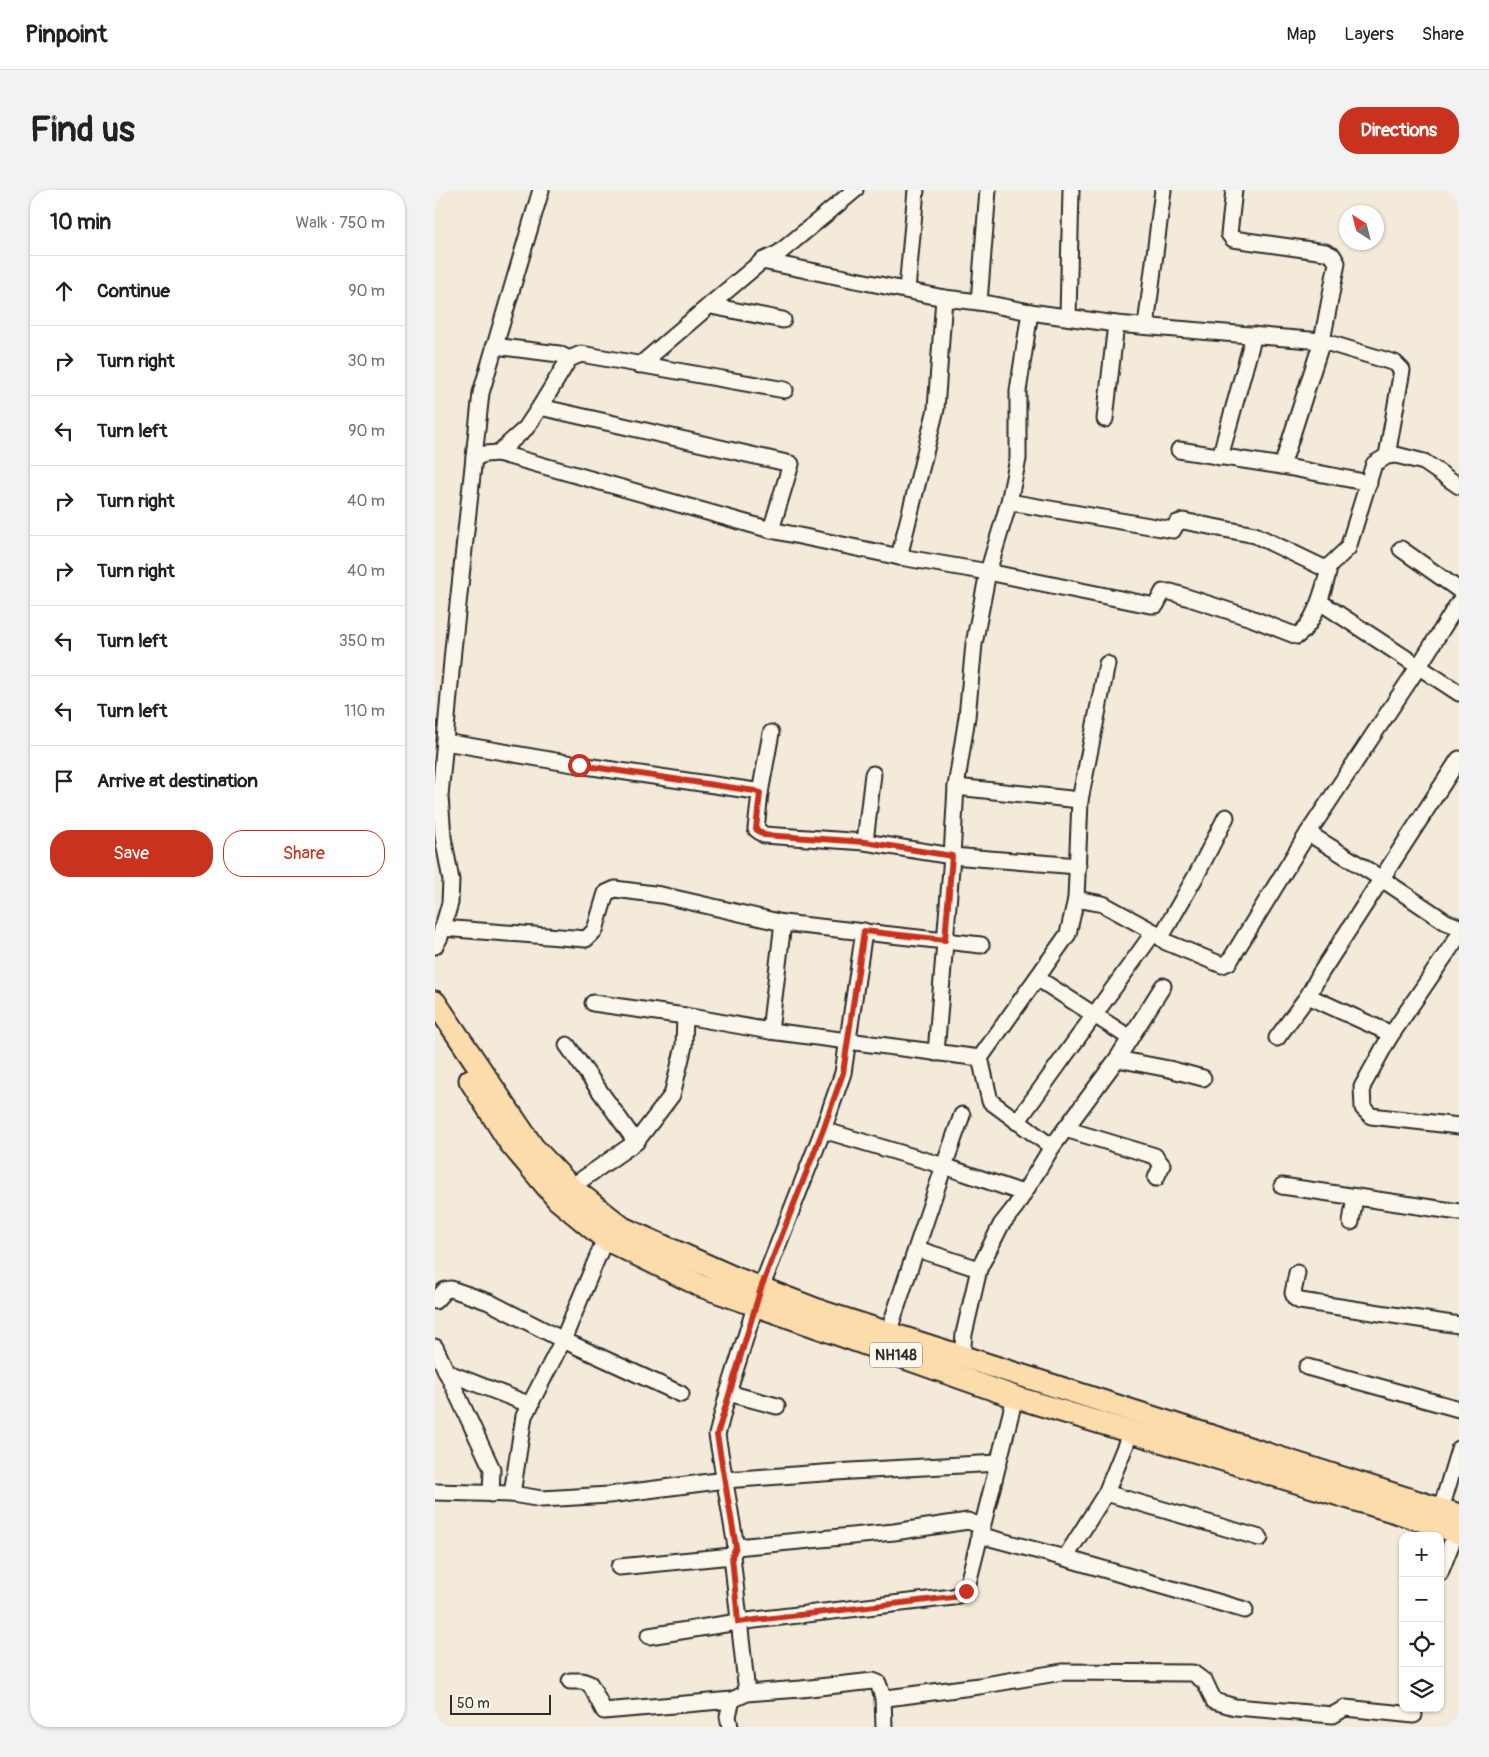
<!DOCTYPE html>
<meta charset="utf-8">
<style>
body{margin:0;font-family:Pangolin,sans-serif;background:#f2f2f2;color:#202124}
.controls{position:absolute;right:15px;bottom:15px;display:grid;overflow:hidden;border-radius:10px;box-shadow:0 1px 4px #0004}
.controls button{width:45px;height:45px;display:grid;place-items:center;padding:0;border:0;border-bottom:1px solid #e0e0e0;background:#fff;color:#202124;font:25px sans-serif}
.compass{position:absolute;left:904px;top:15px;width:45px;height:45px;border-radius:50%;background:#fff;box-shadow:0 1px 4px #0004;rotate:324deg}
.scale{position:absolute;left:15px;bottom:12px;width:101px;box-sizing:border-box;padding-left:5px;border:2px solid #2b2b2b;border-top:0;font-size:14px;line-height:18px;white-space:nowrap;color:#2b2b2b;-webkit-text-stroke:4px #fbf7ec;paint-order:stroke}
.stop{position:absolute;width:15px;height:15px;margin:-11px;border:4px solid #c8321e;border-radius:50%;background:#fff}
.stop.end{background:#c8321e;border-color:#fff;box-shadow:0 1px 5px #0008}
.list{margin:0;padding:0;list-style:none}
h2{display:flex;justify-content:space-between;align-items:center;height:65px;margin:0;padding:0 20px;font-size:21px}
h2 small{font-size:16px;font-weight:400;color:#757577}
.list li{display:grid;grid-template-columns:32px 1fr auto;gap:15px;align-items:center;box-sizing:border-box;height:70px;padding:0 20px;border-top:1px solid #e0e0e0}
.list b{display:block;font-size:19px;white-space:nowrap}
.list em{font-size:16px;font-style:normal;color:#757577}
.actions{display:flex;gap:10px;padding:15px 20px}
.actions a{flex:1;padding:11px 0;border:1px solid #c8321e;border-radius:20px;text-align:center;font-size:18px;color:#c8321e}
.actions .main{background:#c8321e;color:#fff}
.icon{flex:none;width:28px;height:28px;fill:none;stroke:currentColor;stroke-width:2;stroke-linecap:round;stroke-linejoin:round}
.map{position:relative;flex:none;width:1024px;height:1537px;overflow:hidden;border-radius:20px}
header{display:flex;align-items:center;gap:30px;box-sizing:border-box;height:70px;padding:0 25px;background:#fff;border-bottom:1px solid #e0e0e0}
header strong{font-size:24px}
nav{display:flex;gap:28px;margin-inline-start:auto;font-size:18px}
.intro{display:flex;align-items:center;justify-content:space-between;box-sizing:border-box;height:120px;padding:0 30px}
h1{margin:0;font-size:35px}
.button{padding:12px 22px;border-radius:20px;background:#c8321e;color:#fff;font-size:18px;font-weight:700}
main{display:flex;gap:30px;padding:0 30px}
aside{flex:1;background:#fff;border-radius:20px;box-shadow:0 1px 4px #0004}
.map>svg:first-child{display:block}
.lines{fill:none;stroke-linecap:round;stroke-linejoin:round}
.minor-casing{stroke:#2b2b2b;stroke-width:19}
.highway-casing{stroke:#2b2b2b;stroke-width:25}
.minor{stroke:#fbf7ec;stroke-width:15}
.highway{stroke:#fddcac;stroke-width:21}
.route{stroke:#c8321e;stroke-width:6}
.labels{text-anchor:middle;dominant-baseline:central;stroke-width:4;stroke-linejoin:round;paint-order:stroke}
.shield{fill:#fbf7ec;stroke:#696865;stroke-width:1}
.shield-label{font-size:15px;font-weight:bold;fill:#2b2b2b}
</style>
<header>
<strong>Pinpoint</strong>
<nav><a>Map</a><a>Layers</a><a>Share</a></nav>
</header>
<div class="intro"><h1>Find us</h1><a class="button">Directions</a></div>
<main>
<aside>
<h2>10 min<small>Walk · 750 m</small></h2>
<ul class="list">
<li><svg class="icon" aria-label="ahead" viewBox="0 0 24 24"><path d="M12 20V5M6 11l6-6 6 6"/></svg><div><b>Continue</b></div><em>90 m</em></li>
<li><svg class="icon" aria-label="right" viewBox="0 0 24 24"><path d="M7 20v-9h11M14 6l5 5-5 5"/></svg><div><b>Turn right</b></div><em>30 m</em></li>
<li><svg class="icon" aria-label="left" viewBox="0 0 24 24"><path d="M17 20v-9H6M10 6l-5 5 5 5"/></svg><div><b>Turn left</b></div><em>90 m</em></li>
<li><svg class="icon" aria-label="right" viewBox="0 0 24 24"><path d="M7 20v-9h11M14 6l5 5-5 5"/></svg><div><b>Turn right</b></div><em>40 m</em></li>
<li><svg class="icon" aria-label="right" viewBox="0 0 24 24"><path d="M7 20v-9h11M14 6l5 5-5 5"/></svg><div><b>Turn right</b></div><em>40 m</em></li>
<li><svg class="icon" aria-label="left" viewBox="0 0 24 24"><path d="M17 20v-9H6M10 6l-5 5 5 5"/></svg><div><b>Turn left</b></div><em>350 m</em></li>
<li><svg class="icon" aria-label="left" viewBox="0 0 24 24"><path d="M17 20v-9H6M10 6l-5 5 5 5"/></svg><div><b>Turn left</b></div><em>110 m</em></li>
<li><svg class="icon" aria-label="arrive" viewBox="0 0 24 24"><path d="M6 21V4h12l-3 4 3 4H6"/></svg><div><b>Arrive at destination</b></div></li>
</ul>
<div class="actions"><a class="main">Save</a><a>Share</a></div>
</aside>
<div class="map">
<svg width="1024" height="1537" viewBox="0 0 1024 1537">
<rect width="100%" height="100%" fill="#f4ead9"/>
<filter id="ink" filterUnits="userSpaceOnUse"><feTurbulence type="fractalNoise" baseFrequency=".02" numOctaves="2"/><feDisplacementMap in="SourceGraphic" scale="10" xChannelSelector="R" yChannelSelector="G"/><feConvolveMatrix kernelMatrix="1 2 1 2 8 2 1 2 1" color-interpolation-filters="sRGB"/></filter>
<g filter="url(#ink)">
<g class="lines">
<g class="minor-casing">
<g id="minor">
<polyline points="799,0 794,44 798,49 890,62 898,66 902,73 887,151 847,276"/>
<polyline points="327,71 509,108 544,112 595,122 681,134 887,151 960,173 967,180 952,266"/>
<polyline points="472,100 481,0"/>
<polyline points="544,112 553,0"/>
<polyline points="633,127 636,0"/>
<polyline points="348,130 281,117 276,114 327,71 344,63 420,0"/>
<polyline points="711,136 728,0"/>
<polyline points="59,156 124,164 134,169 105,217 91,238 63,263"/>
<polyline points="134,169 146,164 350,200"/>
<polyline points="205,175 276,114"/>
<polyline points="105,217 356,274 336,340"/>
<polyline points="670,229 681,134"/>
<polyline points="744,260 847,276 934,293"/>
<polyline points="785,267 819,145"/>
<path d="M 39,268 L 50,264 L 63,263 L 336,340 L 465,367 L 553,382 L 715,415 L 721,415 L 728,402 L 736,402 L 816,428 L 862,446 C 880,433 887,404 893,383 L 891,379 L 820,345 L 748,331 L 742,333 L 738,340 L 574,312"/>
<polyline points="966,359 1024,400"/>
<polyline points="464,367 501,219 509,108"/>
<polyline points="891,379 913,358 939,274 952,266 961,265 989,272 1024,296"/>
<polyline points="885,412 1024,503"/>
<polyline points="10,552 144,575 320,601 325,603 321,639 329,645 430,652 517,666 643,676"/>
<polyline points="521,597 645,610"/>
<polyline points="325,603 336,543"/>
<polyline points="873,643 984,476 1024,412"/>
<polyline points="430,652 438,584"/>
<polyline points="641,709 668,714 719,742 731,752 787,775 794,772 873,643 947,689 1011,732 1024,737"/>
<polyline points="7,738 151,749 160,740 171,703 180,699 226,705 348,733 546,755"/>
<polyline points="1024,745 954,848 927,897 928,918 936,926 1024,936"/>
<polyline points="726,747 762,684 791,627"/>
<polyline points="0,756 5,747 15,713 16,690 8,647 5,606 18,460 46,203 106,0"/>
<polyline points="602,788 695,848"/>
<polyline points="873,806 885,784 1024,569"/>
<polyline points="158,813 250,826 335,841 545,868 555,911 617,957"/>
<polyline points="335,841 348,733"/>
<polyline points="842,848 873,806 950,841 954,848"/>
<polyline points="132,855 201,952"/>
<polyline points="501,863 517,666 521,597 532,527 539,454 553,382 574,312 583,269 583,201 595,122"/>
<polyline points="545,868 633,744 641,709 645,610 672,474"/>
<polyline points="682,869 734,879 768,888"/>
<polyline points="582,932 719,742"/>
<polyline points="630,939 720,966 727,975 721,988"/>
<polyline points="388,940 509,976 588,1003"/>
<polyline points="847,996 1024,1022"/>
<polyline points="136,997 201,952 237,905 249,856 250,826"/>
<polyline points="916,1032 920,1007"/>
<polyline points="482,1059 544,1079"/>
<polyline points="862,1083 858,1103 860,1108 865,1111 1024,1135"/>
<polyline points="0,1111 10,1100 16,1099 54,1112 128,1150 246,1204"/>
<polyline points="453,1143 509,976 527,925"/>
<polyline points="0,1157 57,1279 56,1304"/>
<polyline points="527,1167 529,1144 544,1079 566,1035 581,1016 617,957 682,869 728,796"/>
<polyline points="872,1177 1024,1219"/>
<polyline points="11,1182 96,1215"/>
<polyline points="293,1203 342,1216"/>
<polyline points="0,1302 77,1304 107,1309 174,1305 290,1290 416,1281 563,1273"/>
<polyline points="671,1303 825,1348"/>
<polyline points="77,1304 89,1226 128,1150 170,1049"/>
<polyline points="1006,1319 1024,1259"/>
<polyline points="544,1345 630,1368 810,1420"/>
<polyline points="301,1357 459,1342 533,1331 546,1336"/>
<polyline points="630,1368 671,1303 696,1242"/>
<polyline points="184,1377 297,1366"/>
<polyline points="1005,1383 1021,1342"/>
<polyline points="214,1446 303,1432 518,1407 531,1401 580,1207"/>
<polyline points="135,1491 147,1491 155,1494 169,1521 297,1510 312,1503 297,1366 301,1357 282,1245 293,1203 326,1098 388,940 408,883 429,741"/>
<polyline points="312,1503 366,1499 438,1491 443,1493 448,1507 452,1508 544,1496 627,1482 758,1483 770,1492 779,1511 800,1517 898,1525 910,1518 979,1525"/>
<polyline points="448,1507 449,1537"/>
<polyline points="295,1537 293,1526 297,1510"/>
</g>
</g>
<g class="highway-casing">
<g id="highway">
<polyline points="0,812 98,957 136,997 188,1038 298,1087 388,1122 1024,1325"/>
<polyline points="35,890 75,953 123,1010 170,1049 266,1096 580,1207 967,1324 1024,1343"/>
</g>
</g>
<use href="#minor" class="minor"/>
<use href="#highway" class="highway"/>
</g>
</g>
<g class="lines" filter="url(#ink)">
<polyline class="route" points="144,575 320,601 325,603 321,639 329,645 430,652 517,666 510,750 429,741 408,883 388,940 326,1098 282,1245 301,1357 297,1366 303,1432 518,1407 531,1401"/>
</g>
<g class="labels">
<rect class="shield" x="435" y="1152.5" width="52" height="25" rx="4"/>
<g class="shield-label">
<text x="461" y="1165">NH148</text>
</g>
</g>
</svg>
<div class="controls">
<button>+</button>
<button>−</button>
<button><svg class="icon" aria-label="locate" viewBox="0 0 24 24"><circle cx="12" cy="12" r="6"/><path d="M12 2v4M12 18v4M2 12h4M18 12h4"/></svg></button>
<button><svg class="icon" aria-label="layers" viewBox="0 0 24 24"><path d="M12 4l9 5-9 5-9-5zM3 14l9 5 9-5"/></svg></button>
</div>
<svg class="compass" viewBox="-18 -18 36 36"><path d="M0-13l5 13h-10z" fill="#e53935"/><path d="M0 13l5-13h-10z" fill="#757577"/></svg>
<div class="scale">50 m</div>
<div class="stop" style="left:144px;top:575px"></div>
<div class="stop end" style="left:531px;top:1401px"></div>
</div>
</main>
